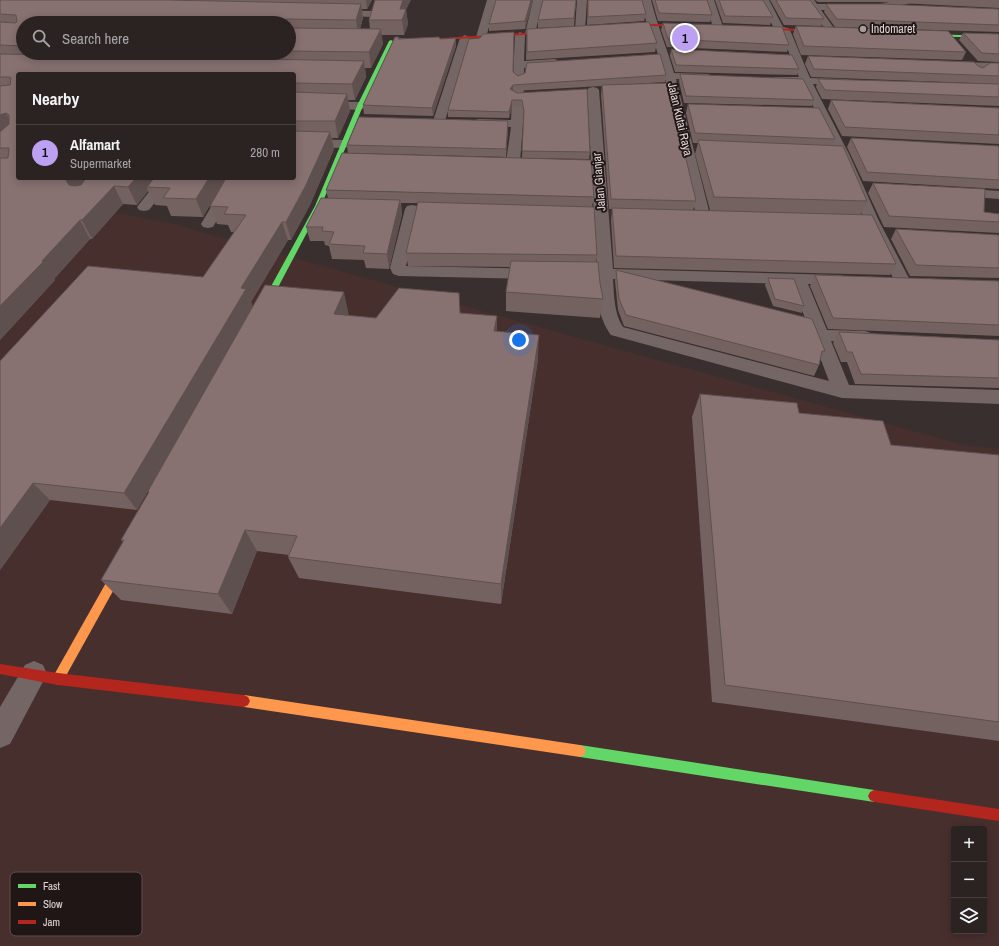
<!DOCTYPE html>
<meta charset="utf-8">
<style>
body{margin:0;font-family:"Archivo Narrow",sans-serif;background:#332b2a;color:#f1f3f6}
.controls{position:absolute;right:12px;bottom:12px;display:grid;overflow:hidden;border-radius:4px;box-shadow:0 2px 10px #0003}
.controls button{width:36px;height:36px;display:grid;place-items:center;padding:0;border:0;border-bottom:1px solid #474040;background:#2b2322;color:#f1f3f6;font:20px sans-serif}
.you{position:absolute;left:519px;top:340px;width:14px;height:14px;margin:-10px;border:3px solid #fff;border-radius:50%;background:#1a73e8;box-shadow:0 0 0 6px #1a73e833}
.badge{display:grid;place-items:center;width:26px;height:26px;border-radius:50%;background:#bca0f2;color:#111;font-size:13px;font-weight:700}
.pin{position:absolute;translate:-50% -50%;border:2px solid #fff;box-shadow:0 1px 4px #0006}
.list{margin:0;padding:0;list-style:none}
h2{display:flex;justify-content:space-between;align-items:center;height:52px;margin:0;padding:0 16px;font-size:17px}
h2 small{font-size:13px;font-weight:400;color:#a6a4a5}
.list li{display:grid;grid-template-columns:26px 1fr auto;gap:12px;align-items:center;box-sizing:border-box;height:56px;padding:0 16px;border-top:1px solid #474040}
.list b{display:block;font-size:15px;white-space:nowrap}
.list p{margin:0;font-size:13px;white-space:nowrap;color:#a6a4a5}
.list em{font-size:13px;font-style:normal;color:#a6a4a5}
.icon{flex:none;width:22px;height:22px;fill:none;stroke:currentColor;stroke-width:2;stroke-linecap:round;stroke-linejoin:round}
.map{position:relative;flex:none;width:999px;height:946px;overflow:hidden}
.search{position:absolute;background:#2b2322;box-shadow:0 2px 10px #0003;left:16px;top:16px;width:280px;height:44px;display:flex;align-items:center;gap:10px;box-sizing:border-box;padding:0 14px;border-radius:22px;color:#a6a4a5;font-size:15px}
.panel{position:absolute;background:#2b2322;box-shadow:0 2px 10px #0003;left:16px;top:72px;width:280px;height:108px;border-radius:4px}
.map>svg:first-child{display:block}
.built{fill:#472f2d;fill-rule:evenodd}
.lines{fill:none;stroke-linecap:round;stroke-linejoin:round}
.street{fill:#746665;fill-rule:evenodd}
.fast{fill:#63d668;fill-rule:evenodd}
.slow{fill:#ff974d;fill-rule:evenodd}
.jam{fill:#b3261e;fill-rule:evenodd}
.wall{fill:#746261;fill-rule:evenodd}
.shaded-wall{fill:#5e504f}
.building{fill:#877271;stroke:#5e504f}
.poi-dot{fill:#a79b99;stroke:#1f1615;stroke-width:1.5}
.labels{text-anchor:middle;dominant-baseline:central;stroke-width:4;stroke-linejoin:round;paint-order:stroke}
.far-poi-label{font-size:12px;fill:#e2d5d3;stroke:#1f1615;text-anchor:start}
.far-street-label{font-size:12px;fill:#e2d5d3;stroke:#1f1615}
.key{fill:#1f1615;stroke:#5a4f4e;stroke-width:1}
.key-label{font-size:11px;fill:#e2d5d3}
</style>
<div class="map">
<svg width="999" height="946" viewBox="0 0 999 946">
<rect width="100%" height="100%" fill="#392f2e"/>
<path class="built" d="M 0,205 L 93,208 L 177,225 L 607,346 L 964,445 L 999,449 L 999,946 L 0,946 ZM 954,829 L 984,829 L 984,931 L 954,931 Z"/>
<g class="lines">
<g class="street">
<polygon points="487,0 497,0 486,37 481,40 476,37"/>
<polygon points="533,0 543,0 535,34 530,37 525,34"/>
<polygon points="577,0 587,0 585,30 580,33 575,30"/>
<path d="M 641,0 L 651,0 C 657,25 667,48 674,73 L 708,74 L 713,77 L 708,80 L 676,79 L 710,215 L 708,218 L 703,219 L 698,218 L 696,215 L 680,148 L 667,86 L 652,34 L 647,25 Z"/>
<polygon points="704,0 714,0 723,27 721,29 718,30 713,27"/>
<polygon points="759,0 769,0 783,27 788,28 790,30 810,78 846,79 852,82 846,85 813,84 849,154 879,221 911,282 909,285 903,287 897,285 895,282 865,221 837,154 802,84 775,83 769,80 775,77 799,77 781,33 777,32 775,30"/>
<polygon points="804,0 814,0 817,4 854,4 859,7 854,10 821,10 836,31 831,34 828,33"/>
<polygon points="899,0 917,0 915,2 879,10 874,7 876,5"/>
<polygon points="335,10 371,11 376,14 371,17 332,15 330,13 332,11"/>
<polygon points="520,32 525,35 524,61 555,59 560,62 555,65 524,68 523,124 520,162 518,165 508,165 506,162 511,127 479,127 475,126 473,123 475,120 479,119 511,120 515,35"/>
<polygon points="465,35 470,38 445,121 443,124 435,124 433,121 460,38"/>
<polygon points="950,62 999,63 999,69 946,67 945,65 946,63"/>
<path d="M 593,87 L 597,88 L 599,90 L 613,269 L 840,275 L 846,277 L 848,280 L 846,283 L 840,285 L 808,284 L 827,330 L 865,331 L 871,333 L 874,337 L 871,341 L 865,343 L 831,341 L 849,385 L 999,390 L 999,404 L 842,398 L 611,335 C 598,317 598,300 597,279 L 564,277 L 562,274 L 564,271 L 597,269 L 587,90 L 589,88 ZM 613,279 L 792,284 L 829,381 L 623,327 C 614,314 614,294 613,279 Z"/>
<polygon points="294,101 360,102 364,104 366,106 364,108 360,110 294,107"/>
<polygon points="294,139 344,140 348,141 350,144 348,147 344,148 294,147"/>
<polygon points="160,178 174,178 149,210 144,211 139,210 137,207"/>
<polygon points="228,178 242,178 213,227 208,228 203,227 201,224"/>
<polygon points="956,188 999,191 999,199 951,195 949,192 951,189"/>
<polygon points="412,205 417,206 419,209 406,266 539,269 545,271 547,274 545,277 539,279 399,276 393,274 390,268 405,209 407,206"/>
<polygon points="34,661 43,665 47,674 10,744 0,748 0,707 25,665"/>
</g>
<g class="fast">
<polygon points="922,34 999,36 999,38 920,36"/>
<polygon points="391,40 393,41 363,106 321,206 265,312 261,314 258,314 257,312 315,206 357,106 389,41"/>
<polygon points="580,745 874,790 878,792 880,796 878,800 874,802 580,757 576,755 574,751 576,747"/>
</g>
<g class="slow">
<polygon points="124,557 128,558 129,561 128,564 62,683 58,685 54,683 52,679 54,675 120,558"/>
<polygon points="244,695 580,745 584,747 586,751 584,755 580,757 244,707 240,705 238,701 240,697"/>
</g>
<g class="jam">
<polygon points="652,24 692,25 694,26 692,27 652,26 621,28 619,27"/>
<polygon points="751,27 824,30 826,31 824,32 752,29"/>
<polygon points="556,31 557,33 425,41 423,40 425,39"/>
<polygon points="0,664 58,673 244,695 248,697 250,701 248,705 244,707 58,685 0,674"/>
<polygon points="874,790 999,809 999,821 874,802 870,800 868,796 870,792"/>
</g>
</g>
<g class="wall">
<path d="M 0,0 L 372,0 L 367,9 L 362,9 L 363,18 L 360,29 L 370,29 L 369,20 L 406,10 L 408,24 L 404,35 L 381,35 L 383,44 L 371,68 L 365,68 L 366,77 L 355,100 L 348,100 L 350,111 L 338,138 L 332,138 L 334,149 L 310,205 L 291,240 L 288,240 L 251,302 L 253,307 L 376,318 L 460,313 L 497,331 L 538,359 L 501,604 L 299,578 L 288,557 L 289,555 L 257,551 L 232,614 L 121,600 L 101,580 L 123,542 L 121,540 L 149,492 L 148,491 L 137,510 L 50,500 L 0,570 L 0,361 L 203,277 L 234,232 L 231,232 L 228,225 L 217,224 L 210,206 L 294,178 L 294,74 L 18,178 L 226,178 L 203,217 L 171,216 L 167,206 L 155,205 L 148,191 L 137,205 L 123,204 L 92,239 L 90,239 L 54,279 L 55,280 L 0,340 ZM 23,23 L 289,23 L 289,53 L 23,53 Z"/>
<polygon points="496,0 533,0 525,29 489,31 489,24"/>
<polygon points="576,0 574,26 538,28 538,20"/>
<polygon points="588,0 642,0 646,14 644,21 587,25"/>
<polygon points="652,0 707,0 712,15 710,22 658,21"/>
<polygon points="715,0 763,0 773,17 770,25 723,23"/>
<polygon points="770,0 810,0 824,19 821,26 784,25"/>
<polygon points="815,0 999,0 999,8 879,2 818,2"/>
<polygon points="826,4 999,9 999,32 835,27 824,12"/>
<polygon points="663,23 789,45 787,52 667,47 661,30"/>
<polygon points="796,26 966,52 962,60 801,55 793,34"/>
<polygon points="527,29 657,43 655,52 526,60"/>
<polygon points="963,33 999,34 999,62 978,61 959,40"/>
<polygon points="399,37 399,38 440,39 456,46 433,116 364,114 363,105"/>
<polygon points="671,49 799,69 797,75 675,72 670,56"/>
<polygon points="808,56 978,66 983,68 999,63 999,84 811,77 805,64"/>
<polygon points="680,74 814,100 812,106 684,103 679,81"/>
<polygon points="666,75 665,82 618,85 696,201 693,210 710,210 695,154 698,143 693,143 686,113 688,104 835,139 833,146 867,201 861,214 896,264 890,275 614,268 611,220 612,209 609,209 601,94 602,86 514,91 590,152 589,159 522,158 524,117 522,107 512,107 509,118 448,117 448,110 518,76"/>
<polygon points="818,79 999,84 999,106 822,99 816,87"/>
<polygon points="831,100 999,108 999,144 842,136 828,109"/>
<polygon points="508,121 508,128 506,157 348,153 347,145"/>
<polygon points="851,138 999,146 999,189 863,181 847,147"/>
<polygon points="873,183 984,212 999,214 999,233 884,227 868,193"/>
<polygon points="326,190 594,197 592,207 597,255 596,262 600,283 603,299 600,318 506,311 506,292 510,267 408,266 406,253 418,203 401,203 402,214 389,269 366,268 364,260 332,259 329,246 325,245 324,241 310,241 306,227 328,198"/>
<polygon points="896,229 999,235 999,278 910,276 891,239"/>
<polygon points="616,270 825,351 820,360 819,365 814,376 624,326 618,310 615,281"/>
<polygon points="815,275 999,281 999,336 828,329 810,286"/>
<polygon points="768,278 804,306 802,313 773,306 765,285"/>
<polygon points="839,332 999,340 999,388 855,384 847,362 841,362 833,343"/>
<polygon points="700,394 799,413 891,445 999,455 999,741 712,702 692,417"/>
</g>
<g class="shaded-wall">
<polygon points="366,0 372,0 367,9"/>
<polygon points="403,0 411,0 406,10 408,24 404,35 402,20 400,9"/>
<polygon points="531,0 533,0 525,29 525,21"/>
<polygon points="361,4 363,18 358,35 356,20"/>
<polygon points="381,29 383,44 371,68 369,52"/>
<polygon points="456,38 456,46 433,116 432,108"/>
<polygon points="364,61 366,77 355,100 352,84"/>
<polygon points="513,85 513,92 510,89"/>
<polygon points="347,94 350,111 338,138 335,121"/>
<polygon points="512,100 512,107 509,118 509,112"/>
<polygon points="6,113 15,131 0,140 0,115"/>
<polygon points="508,121 508,128 506,157 506,149"/>
<polygon points="330,132 334,149 310,205 291,240 286,222"/>
<polygon points="68,178 94,178 76,198 66,180"/>
<polygon points="136,178 158,178 147,187 148,191 137,205 128,187"/>
<polygon points="209,178 226,178 203,217 196,199"/>
<polygon points="114,186 123,204 92,239 82,220"/>
<polygon points="400,200 402,214 389,269 387,254"/>
<polygon points="80,220 90,239 54,279 55,280 0,340 0,306"/>
<polygon points="282,222 288,240 251,302 253,308 137,510 124,493 241,288"/>
<polygon points="344,292 349,316 334,314"/>
<polygon points="497,316 497,340 494,331"/>
<polygon points="539,335 538,359 501,604 501,584"/>
<polygon points="33,483 50,500 0,570 0,528"/>
<polygon points="245,530 257,551 232,614 218,594"/>
</g>
<g class="building">
<polygon points="0,0 167,0 361,4 356,20 286,19 285,23 23,23 23,46 0,45 0,22 15,23 17,22 16,15 0,14"/>
<polygon points="375,0 403,0 400,9 406,9 402,20 369,20"/>
<polygon points="496,0 531,0 525,21 489,24"/>
<polygon points="543,0 576,0 574,18 538,20"/>
<polygon points="588,0 642,0 646,14 588,17"/>
<polygon points="655,0 707,0 712,15 659,13"/>
<polygon points="719,0 763,0 773,17 725,16"/>
<polygon points="776,0 810,0 824,19 786,18"/>
<polygon points="826,4 882,4 999,9 999,25 837,19"/>
<polygon points="649,22 657,43 527,52 527,29"/>
<polygon points="663,23 782,27 789,45 668,39"/>
<polygon points="796,26 948,31 966,52 804,46"/>
<polygon points="289,28 381,29 369,52 289,51"/>
<polygon points="514,32 513,72 518,76 525,73 527,63 660,54 666,75 513,85 510,89 517,93 587,89 590,152 522,151 524,111 522,100 512,100 509,112 448,110 469,39 480,38 483,34"/>
<polygon points="963,33 999,34 999,54 982,53"/>
<polygon points="395,37 399,37 398,39 439,37 440,39 456,38 432,108 363,105"/>
<polygon points="671,49 792,55 799,69 676,65"/>
<polygon points="0,54 364,61 352,84 294,83 294,74 18,74 18,178 68,178 66,180 69,185 75,186 81,185 86,178 136,178 128,187 114,186 82,220 80,220 42,261 43,262 0,306 0,158 8,158 9,148 0,148 0,132 9,124 9,115 6,113 0,115 0,86 10,85 11,78 9,77 0,77"/>
<polygon points="808,56 974,62 978,66 983,68 990,63 999,63 999,76 814,69"/>
<polygon points="680,74 803,79 814,100 686,96"/>
<polygon points="818,79 999,84 999,97 825,90"/>
<polygon points="668,83 696,201 611,199 602,85"/>
<polygon points="294,92 347,94 335,121 294,121"/>
<polygon points="831,100 999,108 999,135 845,127"/>
<polygon points="688,104 819,108 835,139 695,133"/>
<polygon points="359,117 508,121 506,149 347,145"/>
<polygon points="294,131 330,132 305,187 286,222 282,222 241,288 246,289 124,493 33,483 0,528 0,361 88,266 203,277 246,215 224,214 228,207 210,206 226,178 294,178"/>
<polygon points="851,138 999,146 999,180 867,172"/>
<polygon points="698,140 843,146 867,201 714,197"/>
<polygon points="342,153 591,160 594,197 326,190"/>
<polygon points="154,178 209,178 196,199 163,198 170,188 147,187"/>
<polygon points="873,183 985,189 984,212 999,214 999,222 889,216"/>
<polygon points="321,198 400,200 387,254 363,253 365,246 329,244 334,232 322,231 323,227 306,227"/>
<polygon points="418,202 594,207 597,255 406,253"/>
<polygon points="612,208 872,215 896,264 616,256"/>
<polygon points="896,229 999,235 999,268 916,265"/>
<polygon points="511,261 598,262 600,283 603,299 506,292"/>
<polygon points="616,270 812,319 825,351 822,351 819,365 626,315 619,299"/>
<polygon points="815,275 999,281 999,325 833,318"/>
<polygon points="768,278 794,279 804,306 775,299"/>
<polygon points="265,285 344,292 334,314 376,318 399,288 459,293 460,313 497,316 494,331 539,335 501,584 288,557 297,536 245,530 218,594 101,580 124,540 121,540 149,492 148,491"/>
<polygon points="839,332 999,340 999,378 861,374 852,352 847,352"/>
<polygon points="700,394 797,403 799,413 883,421 891,445 999,455 999,722 725,685"/>
</g>
<circle class="poi-dot" cx="863" cy="29" r="4"/>
<g class="labels">
<g class="far-poi-label">
<text x="871" y="29">Indomaret</text>
</g>
<g class="far-street-label">
<text transform="translate(680 119) rotate(77)">Jalan Kutai Raya</text>
<text transform="translate(599 182) rotate(-95)">Jalan Gianjar</text>
</g>
</g>
<rect x="10" y="872" width="132" height="64" rx="6" class="key"/>
<rect x="18" y="884" width="18" height="4" fill="#63d668"/>
<rect x="18" y="902" width="18" height="4" fill="#ff974d"/>
<rect x="18" y="920" width="18" height="4" fill="#b3261e"/>
<g class="key-label">
<text x="43" y="890">Fast</text>
<text x="43" y="908">Slow</text>
<text x="43" y="926">Jam</text>
</g>
</svg>
<div class="controls">
<button>+</button>
<button>−</button>
<button><svg class="icon" aria-label="layers" viewBox="0 0 24 24"><path d="M12 4l9 5-9 5-9-5zM3 14l9 5 9-5"/></svg></button>
</div>
<div class="you"></div>
<div class="pin badge" style="left:685px;top:38px">1</div>
<div class="search"><svg class="icon" aria-label="search" viewBox="0 0 24 24"><circle cx="10" cy="10" r="6"/><path d="M15 15l6 6"/></svg>Search here</div>
<section class="panel">
<h2>Nearby<small></small></h2>
<ul class="list">
<li><span class="badge">1</span><div><b>Alfamart</b><p>Supermarket</p></div><em>280 m</em></li>
</ul>
</section>
</div>
